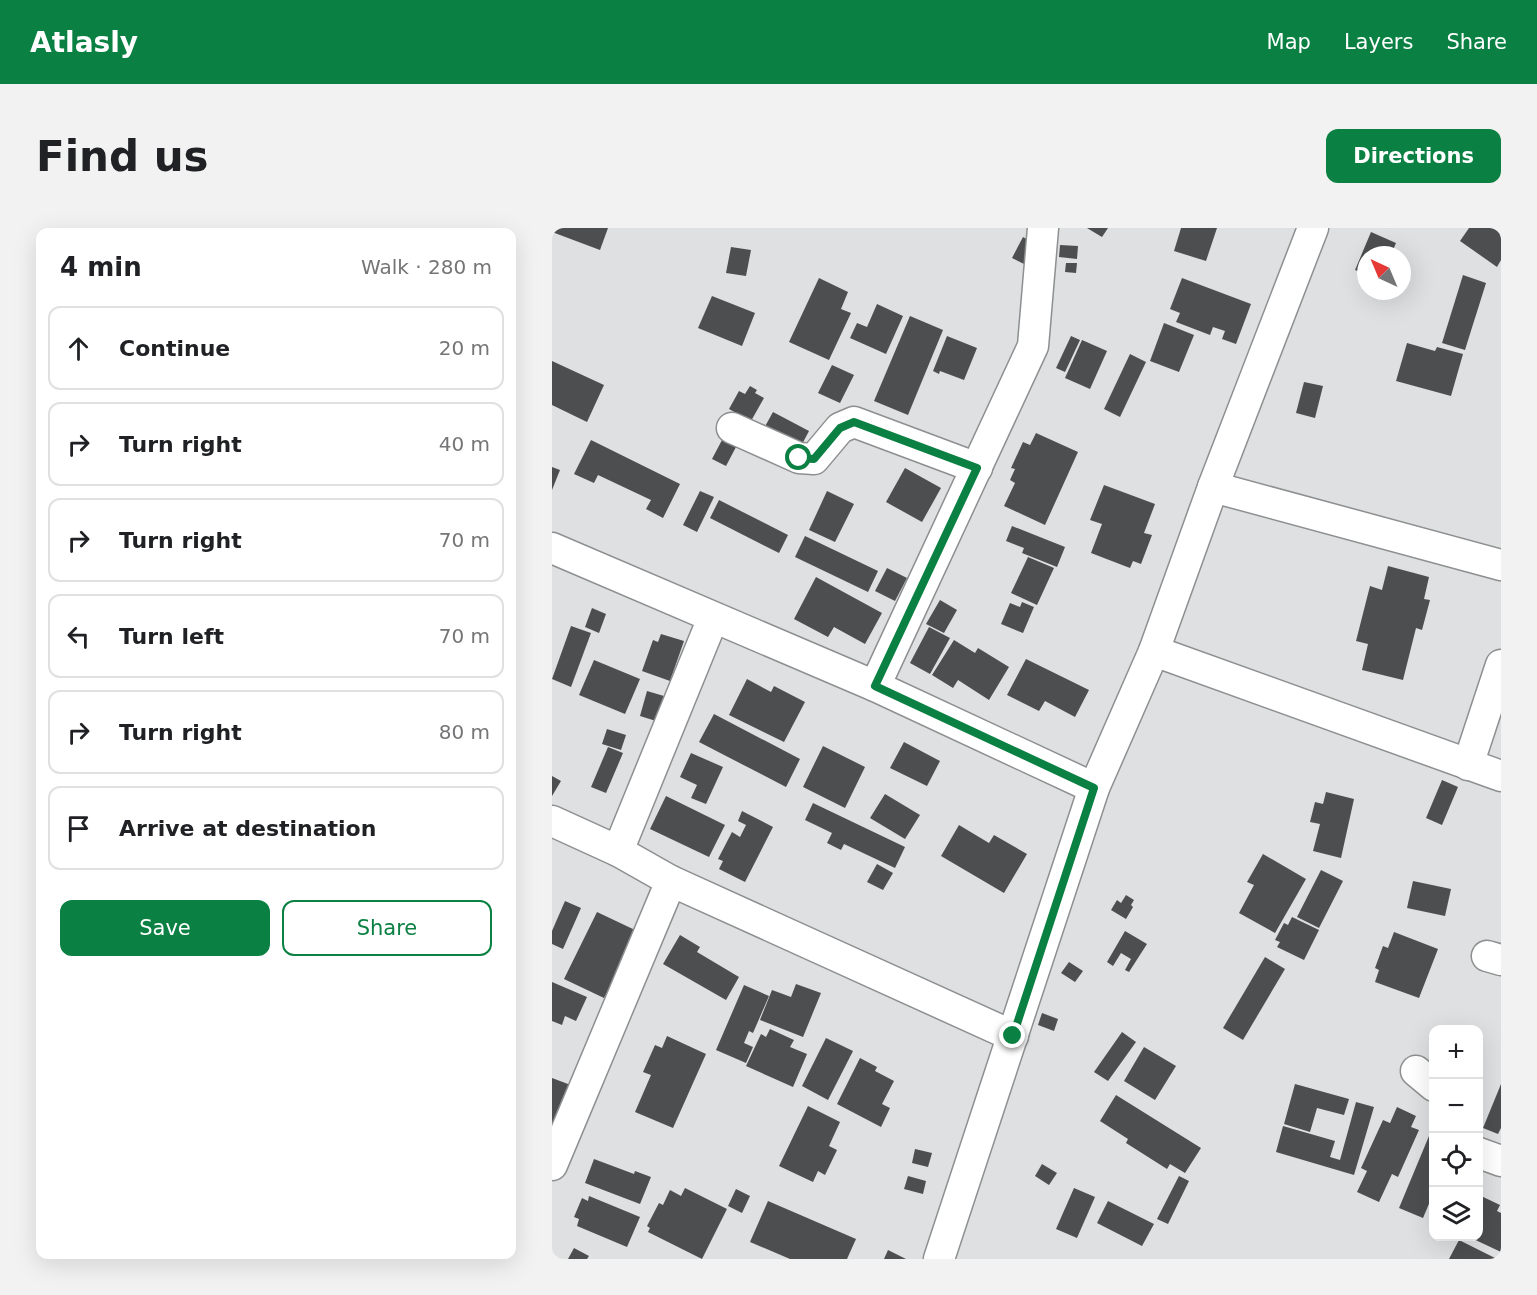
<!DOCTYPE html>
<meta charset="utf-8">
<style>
body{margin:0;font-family:"DejaVu Sans",sans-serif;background:#f2f2f2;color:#202124}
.controls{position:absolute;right:18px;bottom:18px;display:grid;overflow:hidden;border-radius:12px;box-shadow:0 6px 24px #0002}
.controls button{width:54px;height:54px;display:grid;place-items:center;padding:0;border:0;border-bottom:2px solid #e0e0e0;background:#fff;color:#202124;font:30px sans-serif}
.compass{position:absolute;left:805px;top:18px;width:54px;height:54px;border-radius:50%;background:#fff;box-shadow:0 6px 24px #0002;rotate:316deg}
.stop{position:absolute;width:18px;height:18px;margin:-14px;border:4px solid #0b8043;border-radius:50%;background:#fff}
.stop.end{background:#0b8043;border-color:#fff;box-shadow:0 2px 6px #0008}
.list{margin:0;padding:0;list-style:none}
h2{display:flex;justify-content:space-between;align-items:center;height:78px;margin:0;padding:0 24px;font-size:26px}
h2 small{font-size:20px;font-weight:400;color:#757577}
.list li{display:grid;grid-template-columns:39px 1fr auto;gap:18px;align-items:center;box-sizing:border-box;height:84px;margin:0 12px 12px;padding:0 12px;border:2px solid #e0e0e0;border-radius:12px}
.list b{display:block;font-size:22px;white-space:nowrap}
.list em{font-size:20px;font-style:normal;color:#757577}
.actions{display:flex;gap:12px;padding:18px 24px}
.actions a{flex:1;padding:14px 0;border:2px solid #0b8043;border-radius:12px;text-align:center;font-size:21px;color:#0b8043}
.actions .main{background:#0b8043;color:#fff}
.icon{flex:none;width:33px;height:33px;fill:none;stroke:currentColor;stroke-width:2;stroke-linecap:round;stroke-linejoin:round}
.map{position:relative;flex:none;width:949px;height:1031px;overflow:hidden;border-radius:12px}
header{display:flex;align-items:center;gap:36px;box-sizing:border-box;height:84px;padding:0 30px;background:#0b8043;color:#fff}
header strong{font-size:28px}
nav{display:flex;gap:33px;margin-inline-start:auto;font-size:21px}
.intro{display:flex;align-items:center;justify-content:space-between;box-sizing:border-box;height:144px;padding:0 36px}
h1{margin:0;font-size:42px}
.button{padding:15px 27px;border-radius:12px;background:#0b8043;color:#fff;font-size:21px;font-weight:700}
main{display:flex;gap:36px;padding:0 36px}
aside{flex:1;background:#fff;border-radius:12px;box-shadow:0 6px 24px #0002}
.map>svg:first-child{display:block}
.building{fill:#4d4e4f}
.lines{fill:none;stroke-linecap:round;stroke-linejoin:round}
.minor-casing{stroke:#8d8f90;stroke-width:33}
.minor{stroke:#fff;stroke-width:30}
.route{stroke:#0b8043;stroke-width:8}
</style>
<header>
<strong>Atlasly</strong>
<nav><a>Map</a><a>Layers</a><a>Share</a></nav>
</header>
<div class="intro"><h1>Find us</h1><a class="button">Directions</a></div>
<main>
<aside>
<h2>4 min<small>Walk · 280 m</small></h2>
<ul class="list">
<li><svg class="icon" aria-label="ahead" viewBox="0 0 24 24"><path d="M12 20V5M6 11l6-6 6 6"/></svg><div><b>Continue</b></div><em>20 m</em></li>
<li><svg class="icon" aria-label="right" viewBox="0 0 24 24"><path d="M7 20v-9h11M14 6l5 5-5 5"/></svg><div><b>Turn right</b></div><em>40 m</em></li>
<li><svg class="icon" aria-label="right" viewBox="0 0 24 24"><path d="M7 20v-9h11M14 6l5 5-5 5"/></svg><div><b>Turn right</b></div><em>70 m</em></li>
<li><svg class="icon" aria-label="left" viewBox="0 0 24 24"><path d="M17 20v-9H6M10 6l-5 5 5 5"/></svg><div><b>Turn left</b></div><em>70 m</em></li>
<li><svg class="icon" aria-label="right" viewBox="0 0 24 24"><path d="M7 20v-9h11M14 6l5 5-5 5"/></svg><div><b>Turn right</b></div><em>80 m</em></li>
<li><svg class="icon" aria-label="arrive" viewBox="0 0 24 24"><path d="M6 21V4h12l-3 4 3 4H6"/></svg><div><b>Arrive at destination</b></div></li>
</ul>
<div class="actions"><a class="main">Save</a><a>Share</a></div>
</aside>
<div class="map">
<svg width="949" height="1031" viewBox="0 0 949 1031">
<rect width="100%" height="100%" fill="#dee0e1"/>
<g class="building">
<polygon points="0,0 56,0 48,22 0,4"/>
<polygon points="535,0 556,0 550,9"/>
<polygon points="629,0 665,0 654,33 622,23"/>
<polygon points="917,0 949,0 949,32 945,39 908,13"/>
<polygon points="819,4 844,15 839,27 814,27 814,46 803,42"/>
<polygon points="471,9 487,18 476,38 460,30"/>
<polygon points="508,17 526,18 525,31 507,29"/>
<polygon points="179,19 199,22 194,48 174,45"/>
<polygon points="514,35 525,35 524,45 513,44"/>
<polygon points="911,47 934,55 913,122 890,115"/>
<polygon points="267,50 296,64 289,81 299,85 277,132 237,114"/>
<polygon points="630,50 699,76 684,116 670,111 673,103 661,99 658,107 624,94 628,85 618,81"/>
<polygon points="160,68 203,85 190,118 146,100"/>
<polygon points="325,76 351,88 334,126 298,110 305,95 315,99"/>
<polygon points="358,88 391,102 356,187 322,173"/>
<polygon points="612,95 642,107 627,144 598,133"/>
<polygon points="395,108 425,120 412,152 388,143 387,146 381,143"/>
<polygon points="519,108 528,112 513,144 504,140"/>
<polygon points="530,112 555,123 538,161 513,150"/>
<polygon points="855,115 883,123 885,119 911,126 899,168 844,153"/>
<polygon points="578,126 594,134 568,189 552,181"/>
<polygon points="0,133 52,157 35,194 0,177"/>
<polygon points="280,137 302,147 288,175 266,165"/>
<polygon points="752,154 771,158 763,190 744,185"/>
<polygon points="198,158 205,162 203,165 212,170 199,193 177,181 187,163 193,166"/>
<polygon points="221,184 257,203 247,222 211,202"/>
<polygon points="484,205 526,224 493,297 452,278 463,255 458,252 463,241 459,240 471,214 478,217"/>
<polygon points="39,212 128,256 111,290 94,281 99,272 46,247 42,255 22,246"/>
<polygon points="170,212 184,219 174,238 160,231"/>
<polygon points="0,239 8,242 0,262"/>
<polygon points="353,240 389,260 370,294 334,274"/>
<polygon points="552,257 603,276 592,305 600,307 589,336 581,333 578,340 539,325 550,296 538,292"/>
<polygon points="148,263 162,269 145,304 131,297"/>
<polygon points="275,263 302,276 283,314 257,302"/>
<polygon points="167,272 236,307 227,325 158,290"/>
<polygon points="460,298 513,319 505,339 470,325 472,320 454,313"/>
<polygon points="253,308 326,343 316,364 243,329"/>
<polygon points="476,329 502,340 485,377 459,365"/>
<polygon points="836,338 877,349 872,371 878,372 870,402 864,400 851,452 810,442 816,416 804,413 818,358 830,362"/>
<polygon points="335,340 355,350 343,373 323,363"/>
<polygon points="264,349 330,385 313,416 282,399 276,409 242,391"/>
<polygon points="388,372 405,382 392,405 374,396"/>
<polygon points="470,374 482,379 471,405 449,396 458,375 468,379"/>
<polygon points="40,380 54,386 47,405 33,399"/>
<polygon points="19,398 39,405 19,459 0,451"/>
<polygon points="377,399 398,410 378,446 358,435"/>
<polygon points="109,406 132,413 118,453 90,443 101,412 106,414"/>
<polygon points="402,412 423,425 426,420 457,439 437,472 406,452 401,460 380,447"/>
<polygon points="474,431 537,462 523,489 493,473 487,483 455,467"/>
<polygon points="42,432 88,451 73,486 27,467"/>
<polygon points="195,451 219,464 222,458 253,474 232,514 177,487"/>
<polygon points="95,463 112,468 104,493 88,488"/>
<polygon points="162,486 248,531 234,559 147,514"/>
<polygon points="55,501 74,507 69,522 50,516"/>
<polygon points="352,514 388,533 375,558 338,540"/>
<polygon points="271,518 313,539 293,580 251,559"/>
<polygon points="56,519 71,525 54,565 39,559"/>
<polygon points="139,525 171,539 154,576 139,570 145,557 128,549"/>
<polygon points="0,548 9,553 0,568"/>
<polygon points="890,552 906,559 890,597 874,590"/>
<polygon points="774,564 802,571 789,630 761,623 768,596 758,594 763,574 771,576"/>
<polygon points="333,566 368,587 353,611 318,590"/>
<polygon points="114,568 173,597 157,629 98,601"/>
<polygon points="261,575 353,619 343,640 292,616 289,622 275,615 280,605 253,592"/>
<polygon points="190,583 221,599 193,654 167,641 171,633 166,631 180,604 188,609 194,597 186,593"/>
<polygon points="407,597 437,615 442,607 475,626 452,665 389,628"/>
<polygon points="711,626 754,651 723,705 687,685 702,657 695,654"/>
<polygon points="325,636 341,645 331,662 315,654"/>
<polygon points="769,642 791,653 767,700 745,689"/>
<polygon points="861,653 899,661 893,688 855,680"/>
<polygon points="574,667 582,672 579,677 581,679 574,691 559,682 565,672 569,675"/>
<polygon points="13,673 29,680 11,721 0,716 0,703"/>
<polygon points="45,684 83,702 79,710 83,712 52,770 12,751"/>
<polygon points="740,689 767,702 752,732 725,719 728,714 723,712 732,695 736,697"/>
<polygon points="573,703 595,716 577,744 573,742 579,731 569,725 561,738 555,734"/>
<polygon points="842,704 886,721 867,770 823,754 827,742 823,740 831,718 836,720"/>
<polygon points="128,707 148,719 145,724 187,749 174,772 111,736"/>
<polygon points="713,729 733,741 691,812 671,800"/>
<polygon points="517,734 531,743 523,754 509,745"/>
<polygon points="0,754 35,769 24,793 13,788 10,797 0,793"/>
<polygon points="244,756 269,765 251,809 208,792 220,762 239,769"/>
<polygon points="192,757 217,768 201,805 197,803 192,815 201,819 194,835 164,822"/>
<polygon points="490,785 506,791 502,803 486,797"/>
<polygon points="218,801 242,812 238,819 255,826 241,859 194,838 209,806 214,809"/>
<polygon points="570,804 584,814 556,853 542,844"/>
<polygon points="115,808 154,826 121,900 83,884 99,847 91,844 103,817 110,820"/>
<polygon points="274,810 301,823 276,872 250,858"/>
<polygon points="592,819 624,838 603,872 572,853"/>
<polygon points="308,830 325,839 323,843 342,853 330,876 338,880 329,899 285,876"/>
<polygon points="0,850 24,859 8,900 0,897"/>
<polygon points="743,856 797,871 792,887 765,880 758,904 732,896"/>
<polygon points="949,856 949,900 946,906 931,900"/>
<polygon points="564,867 649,920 633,945 618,936 615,941 574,915 576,911 548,893"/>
<polygon points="804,874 822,879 802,947 724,924 731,898 783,913 778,929 788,932"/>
<polygon points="256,878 288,894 277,918 285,922 273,947 266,943 261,954 227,938"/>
<polygon points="845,879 864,888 859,899 867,902 846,949 840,946 827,974 805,964 815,943 809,940 831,892 838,895"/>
<polygon points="877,908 882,910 882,964 871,990 847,980"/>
<polygon points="363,921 380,925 376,939 360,935"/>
<polygon points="42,931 82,946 83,943 99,949 88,976 33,955"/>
<polygon points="490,936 505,945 497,957 483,948"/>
<polygon points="356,948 374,953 371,966 352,961"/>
<polygon points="627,948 637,953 616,996 605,991"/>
<polygon points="133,960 175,981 150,1031 96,1004 98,1000 95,998 107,975 111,977 118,962 129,968"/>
<polygon points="522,960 543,969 525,1010 504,1001"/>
<polygon points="184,961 198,968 190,985 176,978"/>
<polygon points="927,967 948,977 945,983 949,985 949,1024 915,1008 927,1008"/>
<polygon points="37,968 88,989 75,1019 25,998 27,991 22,989 30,970 36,973"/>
<polygon points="216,973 304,1011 295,1031 238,1031 198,1014"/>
<polygon points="556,973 602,996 590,1018 545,995"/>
<polygon points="907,1012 945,1031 897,1031"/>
<polygon points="22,1020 37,1028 35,1031 16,1031"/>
<polygon points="336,1022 354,1031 332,1031"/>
</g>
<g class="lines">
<g class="minor-casing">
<g id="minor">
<polyline points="180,200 247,230 262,231 288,200 302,194 425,240"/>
<polyline points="661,259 949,337"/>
<polyline points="0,320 323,458 542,560"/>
<polyline points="602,423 949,548"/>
<polyline points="323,458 481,118 491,0"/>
<polyline points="916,537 949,437"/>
<polyline points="0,593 66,623 119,653 461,808"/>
<polyline points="66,623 161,390"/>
<polyline points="935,728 949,732"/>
<polyline points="864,843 882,858"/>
<polyline points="927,925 949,933"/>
<polyline points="0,937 119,653"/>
<polyline points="387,1031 542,560 602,423 661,259 761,0"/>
</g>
</g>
<use href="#minor" class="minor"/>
</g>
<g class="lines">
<polyline class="route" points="247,230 262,231 288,200 302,194 425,240 323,458 542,560 461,808"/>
</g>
</svg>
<div class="controls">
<button>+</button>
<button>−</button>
<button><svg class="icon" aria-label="locate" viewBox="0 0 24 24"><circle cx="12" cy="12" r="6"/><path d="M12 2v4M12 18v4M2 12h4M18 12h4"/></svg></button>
<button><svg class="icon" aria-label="layers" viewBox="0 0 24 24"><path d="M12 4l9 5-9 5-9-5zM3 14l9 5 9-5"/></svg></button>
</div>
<svg class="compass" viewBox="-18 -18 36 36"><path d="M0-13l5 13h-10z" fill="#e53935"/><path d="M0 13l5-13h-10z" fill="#757577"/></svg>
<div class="stop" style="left:247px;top:230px"></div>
<div class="stop end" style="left:461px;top:808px"></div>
</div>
</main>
